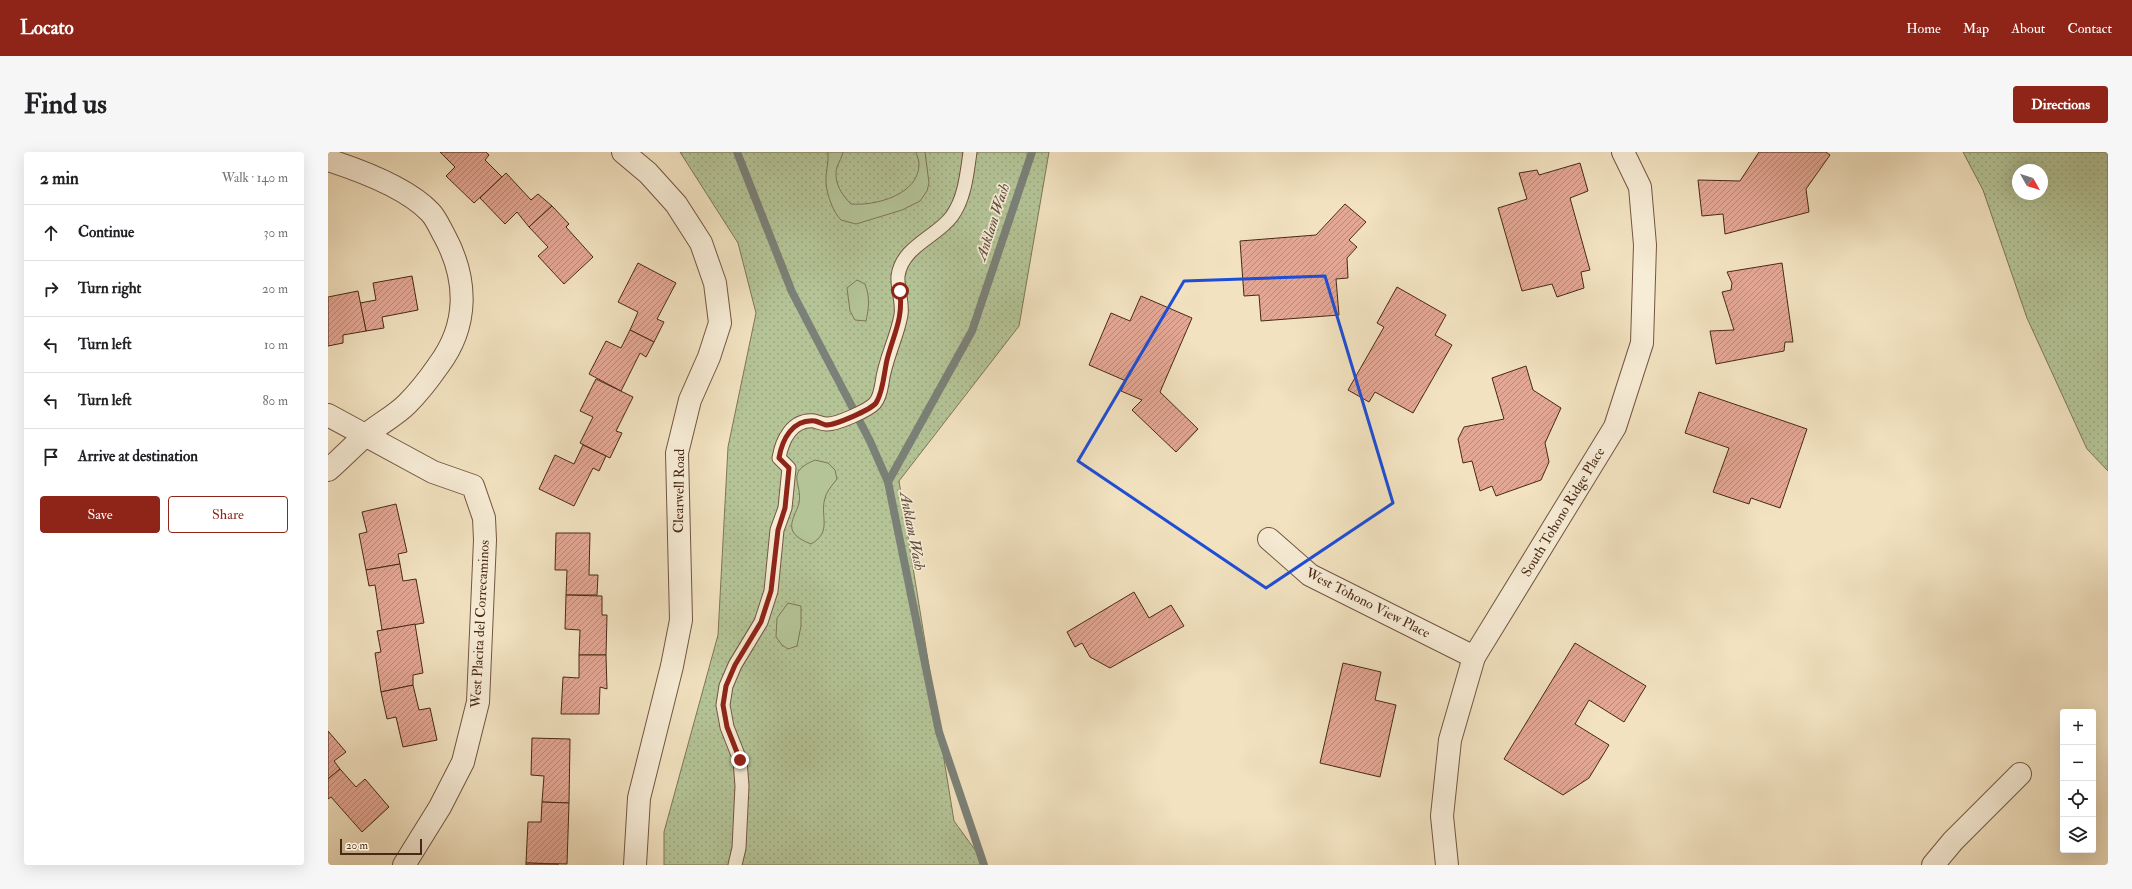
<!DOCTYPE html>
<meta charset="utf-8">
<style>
body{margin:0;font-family:"IM FELL Double Pica",serif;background:#f6f6f6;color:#202124}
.controls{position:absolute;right:12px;bottom:12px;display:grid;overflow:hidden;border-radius:4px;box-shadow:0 4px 16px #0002}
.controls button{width:36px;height:36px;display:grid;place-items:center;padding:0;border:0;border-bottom:1px solid #e0e0e0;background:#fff;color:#202124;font:20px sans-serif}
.compass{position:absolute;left:1684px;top:12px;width:36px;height:36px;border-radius:50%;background:#fff;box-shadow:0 4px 16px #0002;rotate:129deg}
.scale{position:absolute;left:12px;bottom:10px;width:82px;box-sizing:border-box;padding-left:4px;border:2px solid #492817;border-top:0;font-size:11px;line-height:14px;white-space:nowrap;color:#492817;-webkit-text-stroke:3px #f7ecd6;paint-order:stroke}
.stop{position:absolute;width:12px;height:12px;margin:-9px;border:3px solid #8f2418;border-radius:50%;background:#fff}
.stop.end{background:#8f2418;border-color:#fff;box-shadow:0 1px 4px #0008}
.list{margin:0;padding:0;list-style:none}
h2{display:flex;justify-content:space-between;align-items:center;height:52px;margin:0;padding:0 16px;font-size:17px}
h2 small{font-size:13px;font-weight:400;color:#757577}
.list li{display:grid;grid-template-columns:26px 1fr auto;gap:12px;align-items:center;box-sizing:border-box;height:56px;padding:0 16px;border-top:1px solid #e0e0e0}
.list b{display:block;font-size:15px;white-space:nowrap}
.list em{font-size:13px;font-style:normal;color:#757577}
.actions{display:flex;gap:8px;padding:12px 16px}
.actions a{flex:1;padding:9px 0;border:1px solid #8f2418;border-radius:4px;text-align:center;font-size:14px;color:#8f2418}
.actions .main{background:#8f2418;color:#fff}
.icon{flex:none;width:22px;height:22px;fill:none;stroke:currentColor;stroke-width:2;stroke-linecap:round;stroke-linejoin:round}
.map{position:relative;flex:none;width:1780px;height:713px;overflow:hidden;border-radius:4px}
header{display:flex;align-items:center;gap:24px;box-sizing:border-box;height:56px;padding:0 20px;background:#8f2418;color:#fff}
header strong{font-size:19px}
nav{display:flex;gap:22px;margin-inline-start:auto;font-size:14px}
.intro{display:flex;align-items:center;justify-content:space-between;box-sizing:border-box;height:96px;padding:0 24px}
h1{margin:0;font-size:28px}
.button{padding:10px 18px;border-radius:4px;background:#8f2418;color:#fff;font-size:14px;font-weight:700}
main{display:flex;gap:24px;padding:0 24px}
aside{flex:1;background:#fff;border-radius:4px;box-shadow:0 4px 16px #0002}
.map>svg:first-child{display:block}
.grass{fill:url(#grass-dots);stroke:#7e7657;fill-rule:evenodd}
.pitch{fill:#b4c497;stroke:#7e7657}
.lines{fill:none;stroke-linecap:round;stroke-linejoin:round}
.stream{stroke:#7b8178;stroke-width:8}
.building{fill:url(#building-hatch);stroke:#492817}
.service-casing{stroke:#735641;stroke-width:15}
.minor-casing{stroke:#735641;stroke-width:24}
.service{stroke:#f7ecd6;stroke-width:13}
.minor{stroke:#f7ecd6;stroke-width:22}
.route{stroke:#8f2418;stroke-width:5}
.marked{fill:none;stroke:#1d4ed8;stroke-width:3;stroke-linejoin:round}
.labels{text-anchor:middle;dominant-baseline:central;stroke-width:3.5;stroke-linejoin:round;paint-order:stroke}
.street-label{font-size:14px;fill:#492817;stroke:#f7ecd6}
.water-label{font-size:15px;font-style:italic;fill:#5e4d3f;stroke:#f7ecd6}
</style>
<header>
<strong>Locato</strong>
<nav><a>Home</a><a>Map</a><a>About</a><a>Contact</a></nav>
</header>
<div class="intro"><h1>Find us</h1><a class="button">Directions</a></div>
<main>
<aside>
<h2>2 min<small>Walk · 140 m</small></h2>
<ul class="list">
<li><svg class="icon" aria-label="ahead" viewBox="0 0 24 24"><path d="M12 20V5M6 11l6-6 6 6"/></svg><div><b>Continue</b></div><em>30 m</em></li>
<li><svg class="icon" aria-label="right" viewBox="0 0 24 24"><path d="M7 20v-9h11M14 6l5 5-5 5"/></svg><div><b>Turn right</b></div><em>20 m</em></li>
<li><svg class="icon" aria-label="left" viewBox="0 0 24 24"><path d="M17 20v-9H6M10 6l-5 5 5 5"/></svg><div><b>Turn left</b></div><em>10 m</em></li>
<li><svg class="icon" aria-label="left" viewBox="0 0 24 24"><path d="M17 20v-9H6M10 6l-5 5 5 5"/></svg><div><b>Turn left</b></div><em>80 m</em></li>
<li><svg class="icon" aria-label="arrive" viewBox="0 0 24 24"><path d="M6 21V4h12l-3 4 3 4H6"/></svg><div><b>Arrive at destination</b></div></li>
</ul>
<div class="actions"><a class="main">Save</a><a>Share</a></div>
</aside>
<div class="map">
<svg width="1780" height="713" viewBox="0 0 1780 713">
<defs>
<pattern id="grass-dots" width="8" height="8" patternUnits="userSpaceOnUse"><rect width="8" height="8" fill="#b4c497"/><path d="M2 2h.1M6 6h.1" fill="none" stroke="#9ca881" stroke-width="1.8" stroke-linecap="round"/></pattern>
<pattern id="building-hatch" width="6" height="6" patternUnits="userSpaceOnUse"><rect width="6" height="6" fill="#e3a795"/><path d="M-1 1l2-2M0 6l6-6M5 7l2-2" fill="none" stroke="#ba8879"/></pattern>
</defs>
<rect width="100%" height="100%" fill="#f2e2c0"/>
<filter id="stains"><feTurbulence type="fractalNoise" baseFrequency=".005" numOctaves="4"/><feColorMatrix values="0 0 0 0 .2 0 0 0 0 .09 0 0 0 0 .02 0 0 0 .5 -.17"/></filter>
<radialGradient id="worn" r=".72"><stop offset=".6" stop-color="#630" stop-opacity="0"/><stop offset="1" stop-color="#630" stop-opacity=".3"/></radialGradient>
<g class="grass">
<polygon points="352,0 721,0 691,174 571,329 626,669 658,713 336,713 336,680 390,483 400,295 428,161 410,91"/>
<path d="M 1635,0 L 1780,0 L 1780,319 L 1759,297 L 1699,166 L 1655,38 ZM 1690,18 L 1714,18 L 1714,42 L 1690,42 Z"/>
</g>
<g class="pitch">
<path d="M 500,0 L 515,0 C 514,5 511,10 509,15 C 505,29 513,42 523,52 C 547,54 591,43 591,12 C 591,8 589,4 588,0 L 597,0 L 601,31 L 599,39 L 592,49 L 574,58 L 528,72 L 513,68 C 505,60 499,43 498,31 C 497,22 501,11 500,0 Z"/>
<path d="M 529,128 L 537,132 C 542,145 541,156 538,169 L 527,168 L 522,159 L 519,136 Z"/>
<path d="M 487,308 L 500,311 L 507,318 L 509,327 C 505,332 500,338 498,343 C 490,363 506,379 483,392 C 476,389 466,385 464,377 C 462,369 469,359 471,351 C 475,331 456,321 487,308 Z"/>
<polygon points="460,451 473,454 473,474 469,494 460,497 454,493 448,485 449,466"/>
</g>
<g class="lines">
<g class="stream">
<polyline points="409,0 464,140 542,289 560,330"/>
<polyline points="656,713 611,580 560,330 644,179 704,0"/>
</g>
</g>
<g class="building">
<polygon points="112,0 158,0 161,3 157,8 174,25 146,51 118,24 127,15"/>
<polygon points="1431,0 1498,0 1502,3 1478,37 1481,60 1397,82 1395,62 1374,64 1370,28 1412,29"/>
<polygon points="1252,11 1260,39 1242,46 1262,118 1253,120 1256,136 1229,145 1224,132 1194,139 1170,56 1199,47 1191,21 1209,18 1211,23"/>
<polygon points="178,21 203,48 210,42 224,54 201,75 189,60 177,72 152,46"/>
<polygon points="1017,52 1038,70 1021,88 1029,95 1019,106 1020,126 1008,127 1011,163 933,169 931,143 916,144 912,89 988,83"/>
<polygon points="224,54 241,72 238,75 265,105 236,132 210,104 220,95 201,75"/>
<polygon points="310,111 348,131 329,167 336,170 326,190 302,178 310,160 290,150"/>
<polygon points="1454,111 1465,190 1457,190 1456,199 1388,212 1382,179 1406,178 1394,140 1403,138 1404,131 1399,120"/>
<polygon points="84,124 90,158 54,165 56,176 38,179 32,151 48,148 45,131"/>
<polygon points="1069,135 1118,163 1107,183 1124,193 1085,261 1047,240 1041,250 1020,238 1056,175 1049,171"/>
<polygon points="30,139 38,179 15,183 15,191 0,194 0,145"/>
<polygon points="813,144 864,166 832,240 870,277 848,300 804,258 814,248 793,239 798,229 761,213 783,161 802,169"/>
<polygon points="302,178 326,190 318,205 312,201 293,239 261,222 278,189 293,196"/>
<polygon points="1198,214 1205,238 1233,256 1217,291 1221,310 1213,328 1168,344 1164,334 1152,339 1144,309 1135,311 1130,287 1136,275 1176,267 1164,226"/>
<polygon points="268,227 305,245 288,279 294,281 282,306 252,291 265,265 252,259"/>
<polygon points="1371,240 1479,277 1452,356 1423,346 1421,352 1385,340 1401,296 1357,281"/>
<polygon points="255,293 278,304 271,319 265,316 246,354 211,337 227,303 246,312"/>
<polygon points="68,352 79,400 70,402 72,412 38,418 31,382 39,380 34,360"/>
<polygon points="228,381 262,381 261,423 270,423 269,443 238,443 239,418 227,418"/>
<polygon points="72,412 75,429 88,427 96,471 54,478 47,433 41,434 38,418"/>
<polygon points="806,440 821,466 843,453 856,474 782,516 762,505 754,491 747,495 739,480"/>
<polygon points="238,443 274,444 274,463 279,463 278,503 251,503 252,478 237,477"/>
<polygon points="87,472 95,521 85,523 85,533 53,540 47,501 53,500 49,479"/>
<polygon points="1247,491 1318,534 1296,570 1261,548 1247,572 1281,593 1261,626 1235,643 1176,607"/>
<polygon points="251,503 278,503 279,537 272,535 271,562 233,562 235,525 251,526"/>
<polygon points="1015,511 1053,520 1047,548 1068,553 1052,625 992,611"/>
<polygon points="85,533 91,558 102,556 109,588 75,595 68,565 59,567 53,540"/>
<polygon points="0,579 18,600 6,609 12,617 0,627"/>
<polygon points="204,586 242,587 241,651 214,650 216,624 203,623"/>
<polygon points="12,617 28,635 37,627 61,655 34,680 3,645 0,647 0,627"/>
<polygon points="214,650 241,651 239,712 198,711 200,670 213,670"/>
<polygon points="198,711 230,712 230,713 198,713"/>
</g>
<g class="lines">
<g class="service-casing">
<path id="service" d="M 407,713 L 411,696 L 414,634 L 412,608 L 399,575 L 395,553 L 398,534 L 407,513 L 433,470 L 443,439 L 449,378 L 457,356 L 461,316 L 451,306 C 454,288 464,267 486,269 C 490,270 494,272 498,272 C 508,273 541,258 547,251 C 552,245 553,237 554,231 C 557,207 569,186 573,163 C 575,150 569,137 570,124 C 574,94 609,85 624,64 C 637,46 639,21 642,0"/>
</g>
<g class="minor-casing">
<g id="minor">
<polyline points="295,0 320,21 348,52 373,91 387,131 392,171 381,205 362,248 349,301 353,468 344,514 311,646 307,713"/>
<path d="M 0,8 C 31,18 79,36 102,60 C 108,66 112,76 116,83 C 140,127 141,173 110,214 C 101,227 90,241 79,252 C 67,264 51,272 38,283 C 25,294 13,307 0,318"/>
<polyline points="0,263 105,320 145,334 156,366 157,388 150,550 135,610 112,655 76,713"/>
<polyline points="941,387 982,423 1146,505"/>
<polyline points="1119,713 1114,664 1122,588 1146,505 1287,275 1314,191 1317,93 1312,35 1295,0"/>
<polyline points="1605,713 1625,689 1692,622"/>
</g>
</g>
<use href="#service" class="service"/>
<use href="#minor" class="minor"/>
</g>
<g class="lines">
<path class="route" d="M 412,608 L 399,575 L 395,553 L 398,534 L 407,513 L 433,470 L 443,439 L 450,378 L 457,356 L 461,316 L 451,306 C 454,288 464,267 487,269 C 491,270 494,272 498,273 C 508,273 542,258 548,251 C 556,239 556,217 560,204 C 567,179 575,166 572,139"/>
</g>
<path class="marked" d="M 997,124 L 1065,351 L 938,436 L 750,309 L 856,129 Z"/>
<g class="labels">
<g class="street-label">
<text transform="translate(351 339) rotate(-89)">Clearwell Road</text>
<text transform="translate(1235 360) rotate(-59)">South Tohono Ridge Place</text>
<text transform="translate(1040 451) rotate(27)">West Tohono View Place</text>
<text transform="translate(152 472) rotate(-87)">West Placita del Correcaminos</text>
</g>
<g class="water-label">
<text transform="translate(665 70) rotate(-72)">Anklam Wash</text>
<text transform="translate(584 379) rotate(79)">Anklam Wash</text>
</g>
</g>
<rect width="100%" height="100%" filter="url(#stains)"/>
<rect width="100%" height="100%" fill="url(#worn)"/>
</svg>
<div class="controls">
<button>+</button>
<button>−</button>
<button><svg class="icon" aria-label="locate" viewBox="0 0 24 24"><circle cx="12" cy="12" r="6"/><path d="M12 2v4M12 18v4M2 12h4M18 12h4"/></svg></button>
<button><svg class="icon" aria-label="layers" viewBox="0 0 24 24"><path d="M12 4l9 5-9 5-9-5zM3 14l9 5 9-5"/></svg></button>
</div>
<svg class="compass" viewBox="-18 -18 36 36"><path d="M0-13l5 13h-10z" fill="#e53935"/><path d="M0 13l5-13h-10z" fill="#757577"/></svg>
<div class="scale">20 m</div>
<div class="stop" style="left:572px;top:139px"></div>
<div class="stop end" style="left:412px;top:608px"></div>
</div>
</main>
